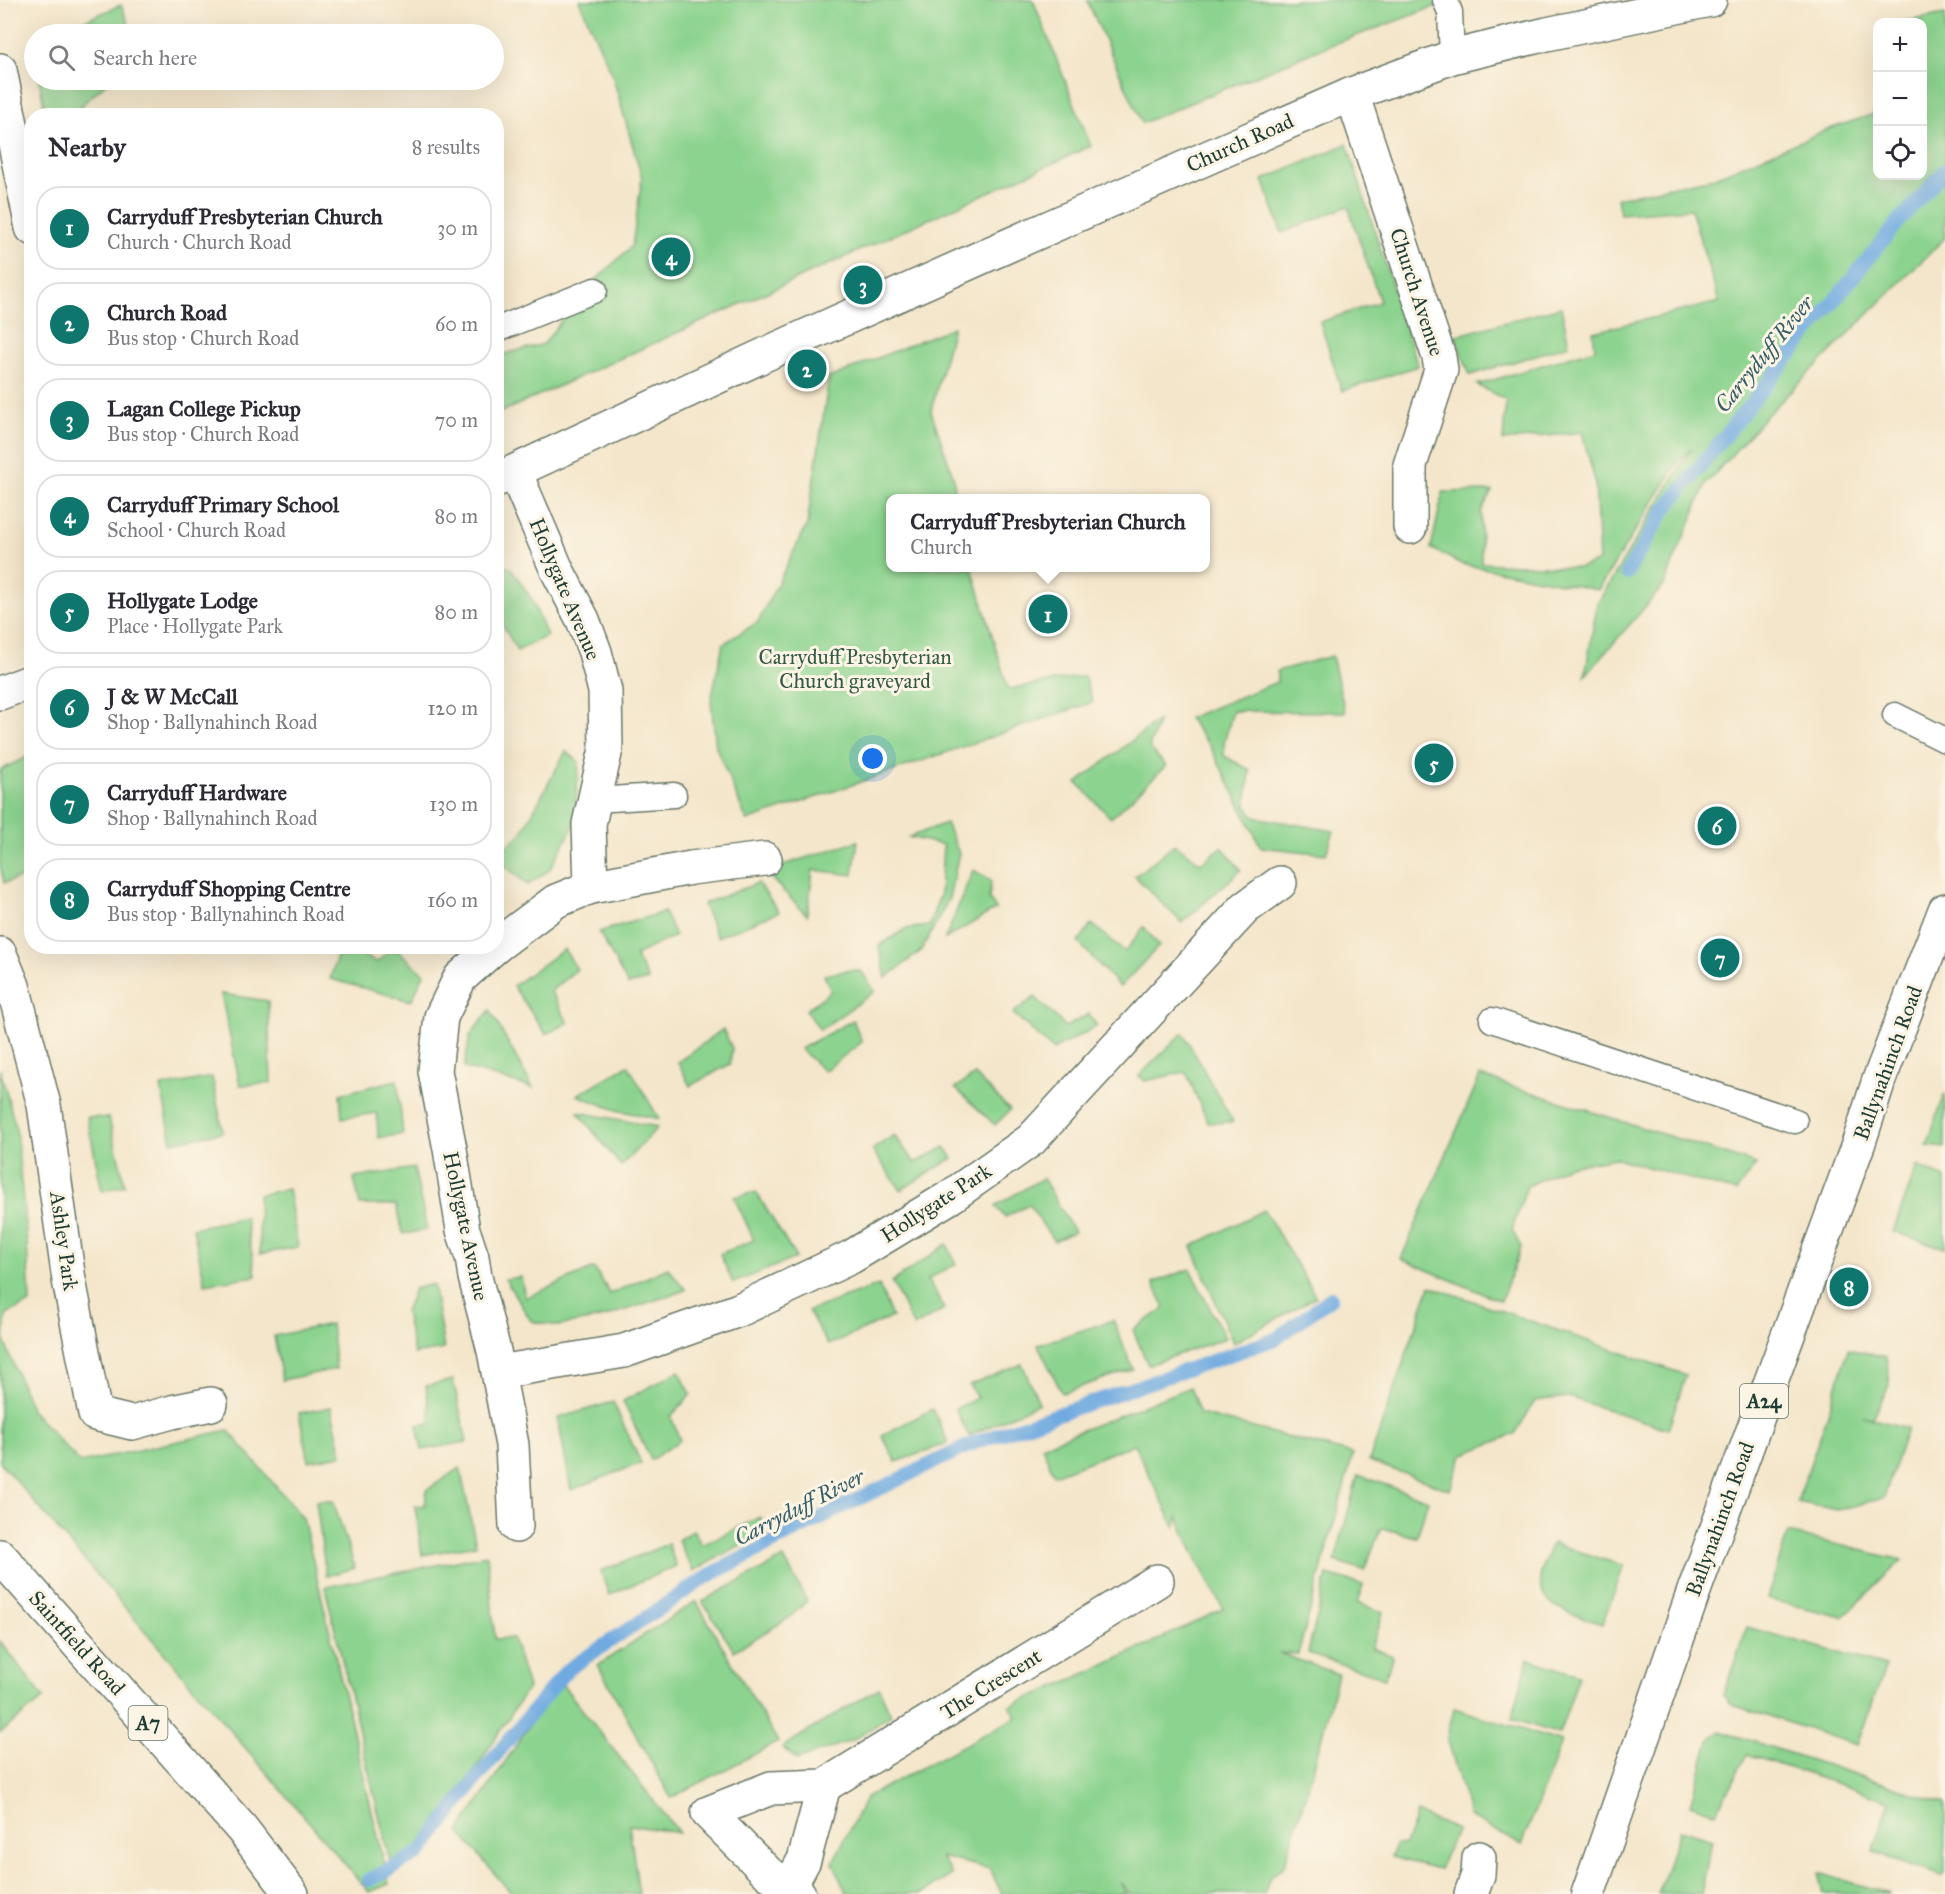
<!DOCTYPE html>
<meta charset="utf-8">
<style>
body{margin:0;font-family:"IM FELL Great Primer",serif;background:#f7f7f7;color:#2b2b33}
.controls{position:absolute;right:18px;top:18px;display:grid;overflow:hidden;border-radius:12px;box-shadow:0 6px 24px #0002}
.controls button{width:54px;height:54px;display:grid;place-items:center;padding:0;border:0;border-bottom:2px solid #e1e1e2;background:#fff;color:#2b2b33;font:30px sans-serif}
.you{position:absolute;left:873px;top:759px;width:21px;height:21px;margin:-15px;border:4px solid #fff;border-radius:50%;background:#1a73e8;box-shadow:0 0 0 9px #1a73e833}
.badge{display:grid;place-items:center;width:39px;height:39px;border-radius:50%;background:#0f766e;color:#fff;font-size:20px;font-weight:700}
.pin{position:absolute;translate:-50% -50%;border:3px solid #fff;box-shadow:0 2px 6px #0006}
.popup{position:absolute;left:886px;top:494px;width:324px;height:78px;box-sizing:border-box;display:grid;place-content:center;border-radius:12px;background:#fff;filter:drop-shadow(0 2px 4px #0005);font-size:20px;white-space:nowrap;color:#7c7c81}
.popup b{font-size:22px;color:#2b2b33}
.popup::after{content:'';position:absolute;left:50%;top:100%;margin-left:-12px;border:12px solid transparent;border-top-color:#fff}
.list{margin:0;padding:0;list-style:none}
h2{display:flex;justify-content:space-between;align-items:center;height:78px;margin:0;padding:0 24px;font-size:26px}
h2 small{font-size:20px;font-weight:400;color:#7c7c81}
.list li{display:grid;grid-template-columns:39px 1fr auto;gap:18px;align-items:center;box-sizing:border-box;height:84px;margin:0 12px 12px;padding:0 12px;border:2px solid #e1e1e2;border-radius:24px}
.list b{display:block;font-size:22px;white-space:nowrap}
.list p{margin:0;font-size:20px;white-space:nowrap;color:#7c7c81}
.list em{font-size:20px;font-style:normal;color:#7c7c81}
.icon{flex:none;width:33px;height:33px;fill:none;stroke:currentColor;stroke-width:2;stroke-linecap:round;stroke-linejoin:round}
.map{position:relative;flex:none;width:1945px;height:1894px;overflow:hidden}
.search{position:absolute;background:#fff;box-shadow:0 6px 24px #0002;left:24px;top:24px;width:480px;height:66px;display:flex;align-items:center;gap:15px;box-sizing:border-box;padding:0 21px;border-radius:33px;color:#7c7c81;font-size:22px}
.panel{position:absolute;background:#fff;box-shadow:0 6px 24px #0002;left:24px;top:108px;width:480px;height:846px;border-radius:24px}
.map>svg:first-child{display:block}
.green{fill:#8bd38e;stroke:#558861;stroke-width:1.5}
.lines{fill:none;stroke-linecap:round;stroke-linejoin:round}
.stream{stroke:#6faae0;stroke-width:14}
.service-casing{stroke:#6a7869;stroke-width:27}
.minor-casing{stroke:#6a7869;stroke-width:36}
.secondary-casing{stroke:#6a7869;stroke-width:36}
.trunk-casing{stroke:#6a7869;stroke-width:36}
.service{stroke:#fff;stroke-width:24}
.minor{stroke:#fff;stroke-width:33}
.secondary{stroke:#fff;stroke-width:33}
.trunk{stroke:#fff;stroke-width:33}
.labels{text-anchor:middle;dominant-baseline:central;stroke-width:6;stroke-linejoin:round;paint-order:stroke}
.shield{fill:#fcf5e5;stroke:#617469;stroke-width:1.5}
.shield-label{font-size:20px;font-weight:bold;fill:#1f3d34}
.street-label{font-size:21px;fill:#1f3d34;stroke:#fcf5e5}
.park-label{font-size:21px;fill:#355b46;stroke:#fcf5e5}
.water-label{font-size:22px;font-style:italic;fill:#375e68;stroke:#fcf5e5}
</style>
<div class="map">
<svg width="1945" height="1894" viewBox="0 0 1945 1894">
<rect width="100%" height="100%" fill="#fcf5e5"/>
<filter id="ink" filterUnits="userSpaceOnUse"><feTurbulence type="fractalNoise" baseFrequency=".0167" numOctaves="2"/><feDisplacementMap in="SourceGraphic" scale="12" xChannelSelector="R" yChannelSelector="G"/><feConvolveMatrix kernelMatrix="1 2 1 2 8 2 1 2 1" color-interpolation-filters="sRGB"/></filter>
<filter id="wash" filterUnits="userSpaceOnUse"><feTurbulence type="fractalNoise" baseFrequency=".008" numOctaves="4" result="noise"/><feDisplacementMap in="SourceGraphic" scale="24" xChannelSelector="R" yChannelSelector="G"/><feGaussianBlur stdDeviation="1.35" result="paint"/><feColorMatrix in="noise" values="0 0 0 0 0 0 0 0 0 0 0 0 0 0 0 0 0 1.4 0 .05"/><feComposite in="paint" operator="in"/></filter>
<g filter="url(#wash)">
<rect width="100%" height="100%" fill="#f4e6cb"/>
<g class="green">
<polygon points="579,0 1033,0 1091,146 497,414 496,356 544,344 580,295 632,246 642,178 612,74"/>
<polygon points="1087,0 1453,0 1323,48 1142,123"/>
<polygon points="121,5 133,34 53,34"/>
<polygon points="1945,14 1945,238 1765,417 1706,484 1664,585 1585,676 1597,604 1692,447 1678,462 1598,590 1461,564 1431,548 1443,492 1492,491 1481,512 1481,563 1579,568 1599,561 1595,481 1582,432 1503,441 1506,400 1477,385 1595,349 1593,332 1719,302 1691,209 1620,214 1617,198 1713,178 1829,129 1877,113 1878,176 1922,176 1922,22 1904,22"/>
<polygon points="39,80 110,80 84,103 75,116 46,115"/>
<polygon points="1347,144 1418,366 1342,391 1320,322 1380,302 1348,206 1282,233 1263,180"/>
<polygon points="1561,307 1569,345 1470,375 1455,336"/>
<polygon points="953,327 931,411 954,479 955,498 890,498 890,568 972,568 1008,689 1084,676 1093,702 747,821 716,747 711,701 723,644 758,622 807,525 829,378"/>
<polygon points="496,563 512,569 532,600 547,636 517,651 497,614"/>
<polygon points="1332,656 1345,712 1233,711 1224,742 1224,756 1250,770 1246,806 1254,817 1334,831 1326,854 1261,847 1210,746 1188,718 1277,682 1277,671"/>
<polygon points="1159,720 1149,747 1166,766 1111,818 1077,783"/>
<polygon points="566,751 579,762 574,826 550,869 528,885 497,859 497,854 521,834"/>
<polygon points="31,755 31,798 26,799 31,820 31,875 4,883 0,866 0,770"/>
<polygon points="946,823 959,853 949,898 922,950 886,978 879,946 905,929 929,926 940,895 943,845 909,837"/>
<polygon points="858,841 853,875 813,870 807,915 764,871"/>
<polygon points="1175,844 1201,863 1222,847 1241,870 1182,923 1135,876"/>
<polygon points="973,870 991,880 989,899 996,909 945,939"/>
<polygon points="758,883 779,912 717,937 703,904"/>
<polygon points="664,912 675,936 635,955 648,980 628,985 599,932"/>
<polygon points="1092,924 1125,952 1144,927 1159,946 1120,987 1078,942"/>
<polygon points="340,947 377,962 394,947 424,974 411,1001 330,979"/>
<polygon points="564,949 577,969 551,991 568,1023 546,1034 513,986"/>
<polygon points="850,970 861,971 875,991 820,1030 806,1010 831,991 824,975"/>
<polygon points="221,994 268,1001 271,1083 240,1085"/>
<polygon points="1035,997 1066,1027 1089,1014 1097,1026 1053,1050 1013,1013"/>
<polygon points="490,1010 533,1088 464,1068 470,1035"/>
<polygon points="853,1020 862,1042 824,1071 800,1049"/>
<polygon points="723,1029 732,1048 730,1064 690,1086 678,1062"/>
<polygon points="1183,1033 1233,1122 1208,1123 1186,1072 1145,1081 1139,1076"/>
<polygon points="628,1065 659,1119 616,1110 577,1095"/>
<polygon points="0,1069 16,1129 27,1244 30,1303 6,1314 4,1341 32,1411 80,1463 228,1430 303,1518 389,1884 369,1892 0,1462"/>
<polygon points="975,1075 1010,1110 995,1125 955,1088"/>
<polygon points="1480,1076 1756,1164 1736,1192 1616,1158 1568,1166 1527,1186 1512,1230 1521,1247 1501,1301 1401,1259"/>
<polygon points="212,1077 223,1132 172,1142 161,1087"/>
<polygon points="397,1080 403,1134 378,1138 377,1113 342,1118 340,1094"/>
<polygon points="1945,1093 1945,1148 1927,1146"/>
<polygon points="578,1112 658,1127 621,1166"/>
<polygon points="87,1117 109,1118 125,1185 102,1191"/>
<polygon points="894,1135 915,1163 945,1147 953,1158 901,1190 872,1150"/>
<polygon points="1917,1166 1945,1178 1945,1248 1893,1232"/>
<polygon points="414,1168 427,1230 403,1234 396,1205 360,1205 354,1178"/>
<polygon points="1043,1178 1074,1232 1054,1241 1029,1205 1005,1217 995,1206"/>
<polygon points="288,1189 298,1247 260,1254 258,1195"/>
<polygon points="756,1192 796,1258 733,1283 720,1254 754,1240 734,1197"/>
<polygon points="1264,1210 1316,1297 1233,1343 1192,1246"/>
<polygon points="245,1217 256,1276 205,1284 193,1228"/>
<polygon points="947,1244 956,1264 928,1279 944,1309 914,1327 892,1282"/>
<polygon points="594,1268 610,1294 668,1268 686,1290 605,1317 558,1326 531,1321 505,1279 521,1277 525,1298"/>
<polygon points="1190,1269 1225,1338 1148,1365 1133,1330 1165,1308 1153,1283"/>
<polygon points="433,1284 444,1349 414,1354 405,1312 414,1289"/>
<polygon points="879,1285 892,1317 828,1345 808,1311"/>
<polygon points="1430,1286 1686,1375 1668,1429 1568,1397 1535,1401 1515,1434 1462,1455 1450,1490 1369,1461"/>
<polygon points="1113,1320 1133,1369 1062,1393 1038,1345"/>
<polygon points="331,1324 336,1369 282,1380 274,1336"/>
<polygon points="1848,1349 1886,1357 1890,1383 1873,1418 1862,1416 1907,1428 1884,1498 1838,1510 1797,1502 1830,1408"/>
<polygon points="1022,1364 1039,1403 969,1436 955,1409 977,1398 969,1385"/>
<polygon points="679,1371 691,1394 671,1417 680,1440 651,1460 623,1401"/>
<polygon points="453,1380 467,1442 422,1450 417,1425 431,1423 426,1386"/>
<polygon points="1190,1387 1200,1414 1353,1454 1298,1654 1279,1653 1338,1674 1313,1770 1284,1866 1270,1876 1264,1894 1130,1894 1120,1882 1126,1894 1002,1894 990,1869 941,1857 952,1875 921,1894 847,1894 833,1862 866,1797 1017,1717 1010,1706 1096,1669 1223,1609 1194,1554 1178,1517 1175,1528 1134,1444 1054,1475 1042,1446"/>
<polygon points="613,1402 641,1463 571,1490 558,1418"/>
<polygon points="331,1407 342,1455 309,1461 299,1413"/>
<polygon points="933,1409 948,1443 896,1462 882,1435"/>
<polygon points="460,1468 476,1545 422,1555 415,1506 425,1505 427,1490"/>
<polygon points="1358,1475 1428,1500 1417,1537 1381,1528 1364,1570 1335,1561"/>
<polygon points="316,1501 333,1501 355,1568 326,1576"/>
<polygon points="760,1517 767,1531 693,1571 678,1540 693,1530 702,1545"/>
<polygon points="1788,1533 1902,1560 1843,1617 1767,1599"/>
<path d="M 1552,1543 L 1624,1566 L 1602,1624 C 1579,1616 1541,1610 1540,1580 C 1540,1569 1548,1554 1552,1543 Z"/>
<polygon points="668,1544 676,1566 609,1595 601,1571"/>
<polygon points="487,1555 495,1639 513,1638 528,1688 425,1846 390,1862 325,1587"/>
<polygon points="784,1558 807,1601 789,1618 734,1651 702,1601"/>
<polygon points="1327,1575 1363,1585 1357,1603 1383,1612 1372,1648 1393,1656 1385,1678 1308,1653"/>
<polygon points="696,1601 778,1742 671,1798 598,1665"/>
<polygon points="1747,1627 1886,1666 1857,1745 1733,1705 1723,1695"/>
<polygon points="0,1641 44,1698 0,1733"/>
<polygon points="1528,1659 1579,1675 1559,1734 1512,1719"/>
<polygon points="559,1680 679,1833 629,1825 639,1894 512,1894 459,1832"/>
<polygon points="879,1688 891,1715 855,1739 797,1760 782,1747"/>
<polygon points="1454,1708 1561,1742 1522,1845 1470,1817 1447,1737"/>
<polygon points="1720,1731 1945,1803 1945,1873 1942,1876 1873,1852 1890,1801 1747,1754 1716,1813 1690,1804 1710,1738"/>
<polygon points="1417,1813 1457,1830 1439,1869 1391,1857 1396,1844 1405,1845"/>
<polygon points="1679,1830 1712,1840 1701,1894 1658,1894"/>
<polygon points="1819,1873 1890,1894 1824,1894"/>
</g>
<g class="lines">
<g class="stream">
<polyline points="1627,573 1664,511 1893,228 1945,170"/>
<polyline points="369,1880 420,1853 476,1779 567,1670 708,1576 842,1507 974,1443 1276,1339 1331,1298"/>
</g>
</g>
</g>
<g filter="url(#ink)">
<g class="lines">
<g class="service-casing">
<g id="service">
<polyline points="1445,0 1450,12 1452,57"/>
<polyline points="496,330 595,290"/>
<polyline points="1895,715 1945,740"/>
<polyline points="595,800 674,795"/>
<polyline points="1492,1020 1795,1121"/>
</g>
</g>
<g class="minor-casing">
<g id="minor">
<polyline points="0,70 32,228"/>
<polyline points="1352,94 1439,357 1441,370 1410,465 1410,527"/>
<polyline points="591,887 691,868 765,859"/>
<polyline points="496,946 460,978 441,1017 435,1071 450,1149 463,1230 472,1257 475,1277 494,1351 512,1445 516,1526"/>
<polyline points="496,946 556,901 591,887 589,824 606,749 605,691 595,652 583,620 557,570 515,472"/>
<polyline points="0,954 13,986 44,1105 69,1280 95,1414 132,1423 172,1412 211,1404"/>
<polyline points="499,1372 624,1351 739,1310 851,1257 950,1197 1031,1140 1245,908 1280,883"/>
<polyline points="793,1887 793,1880 804,1860 824,1786"/>
<polyline points="799,1894 793,1887 769,1874 708,1813 771,1788 824,1786 1157,1581"/>
<polyline points="1471,1894 1478,1875 1479,1858"/>
</g>
</g>
<g class="secondary-casing">
<g id="secondary">
<polyline points="496,480 777,349 991,253 1352,94 1452,57 1547,34 1710,0"/>
<polyline points="0,693 32,681"/>
</g>
</g>
<g class="trunk-casing">
<g id="trunk">
<polyline points="0,1556 242,1829 292,1894"/>
<polyline points="1588,1894 1695,1588 1859,1142 1879,1080 1945,910"/>
</g>
</g>
<use href="#service" class="service"/>
<use href="#minor" class="minor"/>
<use href="#secondary" class="secondary"/>
<use href="#trunk" class="trunk"/>
</g>
</g>
<g class="labels">
<g class="shield">
<rect x="1740" y="1384" width="48" height="34" rx="4.5"/>
<rect x="128.5" y="1706" width="39" height="34" rx="4.5"/>
</g>
<g class="shield-label">
<text x="1764" y="1401">A24</text>
<text x="148" y="1723">A7</text>
</g>
<g class="street-label">
<text transform="translate(1240 143) rotate(-24)">Church Road</text>
<text transform="translate(1417 292) rotate(72)">Church Avenue</text>
<text transform="translate(565 589) rotate(67)">Hollygate Avenue</text>
<text transform="translate(1888 1063) rotate(-70)">Ballynahinch Road</text>
<text transform="translate(936 1203) rotate(-33)">Hollygate Park</text>
<text transform="translate(466 1226) rotate(78)">Hollygate Avenue</text>
<text transform="translate(64 1241) rotate(82)">Ashley Park</text>
<text transform="translate(1720 1519) rotate(-70)">Ballynahinch Road</text>
<text transform="translate(77 1643) rotate(48)">Saintfield Road</text>
<text transform="translate(991 1684) rotate(-32)">The Crescent</text>
</g>
<g class="park-label">
<text x="855" y="657">Carryduff Presbyterian<tspan x="855" dy="24">Church graveyard</tspan></text>
</g>
<g class="water-label">
<text transform="translate(1764 354) rotate(-51)">Carryduff River</text>
<text transform="translate(799 1507) rotate(-27)">Carryduff River</text>
</g>
</g>
</svg>
<div class="controls">
<button>+</button>
<button>−</button>
<button><svg class="icon" aria-label="locate" viewBox="0 0 24 24"><circle cx="12" cy="12" r="6"/><path d="M12 2v4M12 18v4M2 12h4M18 12h4"/></svg></button>
</div>
<div class="you"></div>
<div class="pin badge" style="left:1048px;top:614px">1</div>
<div class="popup"><b>Carryduff Presbyterian Church</b>Church</div>
<div class="pin badge" style="left:807px;top:369px">2</div>
<div class="pin badge" style="left:863px;top:285px">3</div>
<div class="pin badge" style="left:671px;top:257px">4</div>
<div class="pin badge" style="left:1434px;top:763px">5</div>
<div class="pin badge" style="left:1717px;top:826px">6</div>
<div class="pin badge" style="left:1720px;top:958px">7</div>
<div class="pin badge" style="left:1849px;top:1287px">8</div>
<div class="search"><svg class="icon" aria-label="search" viewBox="0 0 24 24"><circle cx="10" cy="10" r="6"/><path d="M15 15l6 6"/></svg>Search here</div>
<section class="panel">
<h2>Nearby<small>8 results</small></h2>
<ul class="list">
<li><span class="badge">1</span><div><b>Carryduff Presbyterian Church</b><p>Church · Church Road</p></div><em>30 m</em></li>
<li><span class="badge">2</span><div><b>Church Road</b><p>Bus stop · Church Road</p></div><em>60 m</em></li>
<li><span class="badge">3</span><div><b>Lagan College Pickup</b><p>Bus stop · Church Road</p></div><em>70 m</em></li>
<li><span class="badge">4</span><div><b>Carryduff Primary School</b><p>School · Church Road</p></div><em>80 m</em></li>
<li><span class="badge">5</span><div><b>Hollygate Lodge</b><p>Place · Hollygate Park</p></div><em>80 m</em></li>
<li><span class="badge">6</span><div><b>J &amp; W McCall</b><p>Shop · Ballynahinch Road</p></div><em>120 m</em></li>
<li><span class="badge">7</span><div><b>Carryduff Hardware</b><p>Shop · Ballynahinch Road</p></div><em>130 m</em></li>
<li><span class="badge">8</span><div><b>Carryduff Shopping Centre</b><p>Bus stop · Ballynahinch Road</p></div><em>160 m</em></li>
</ul>
</section>
</div>
